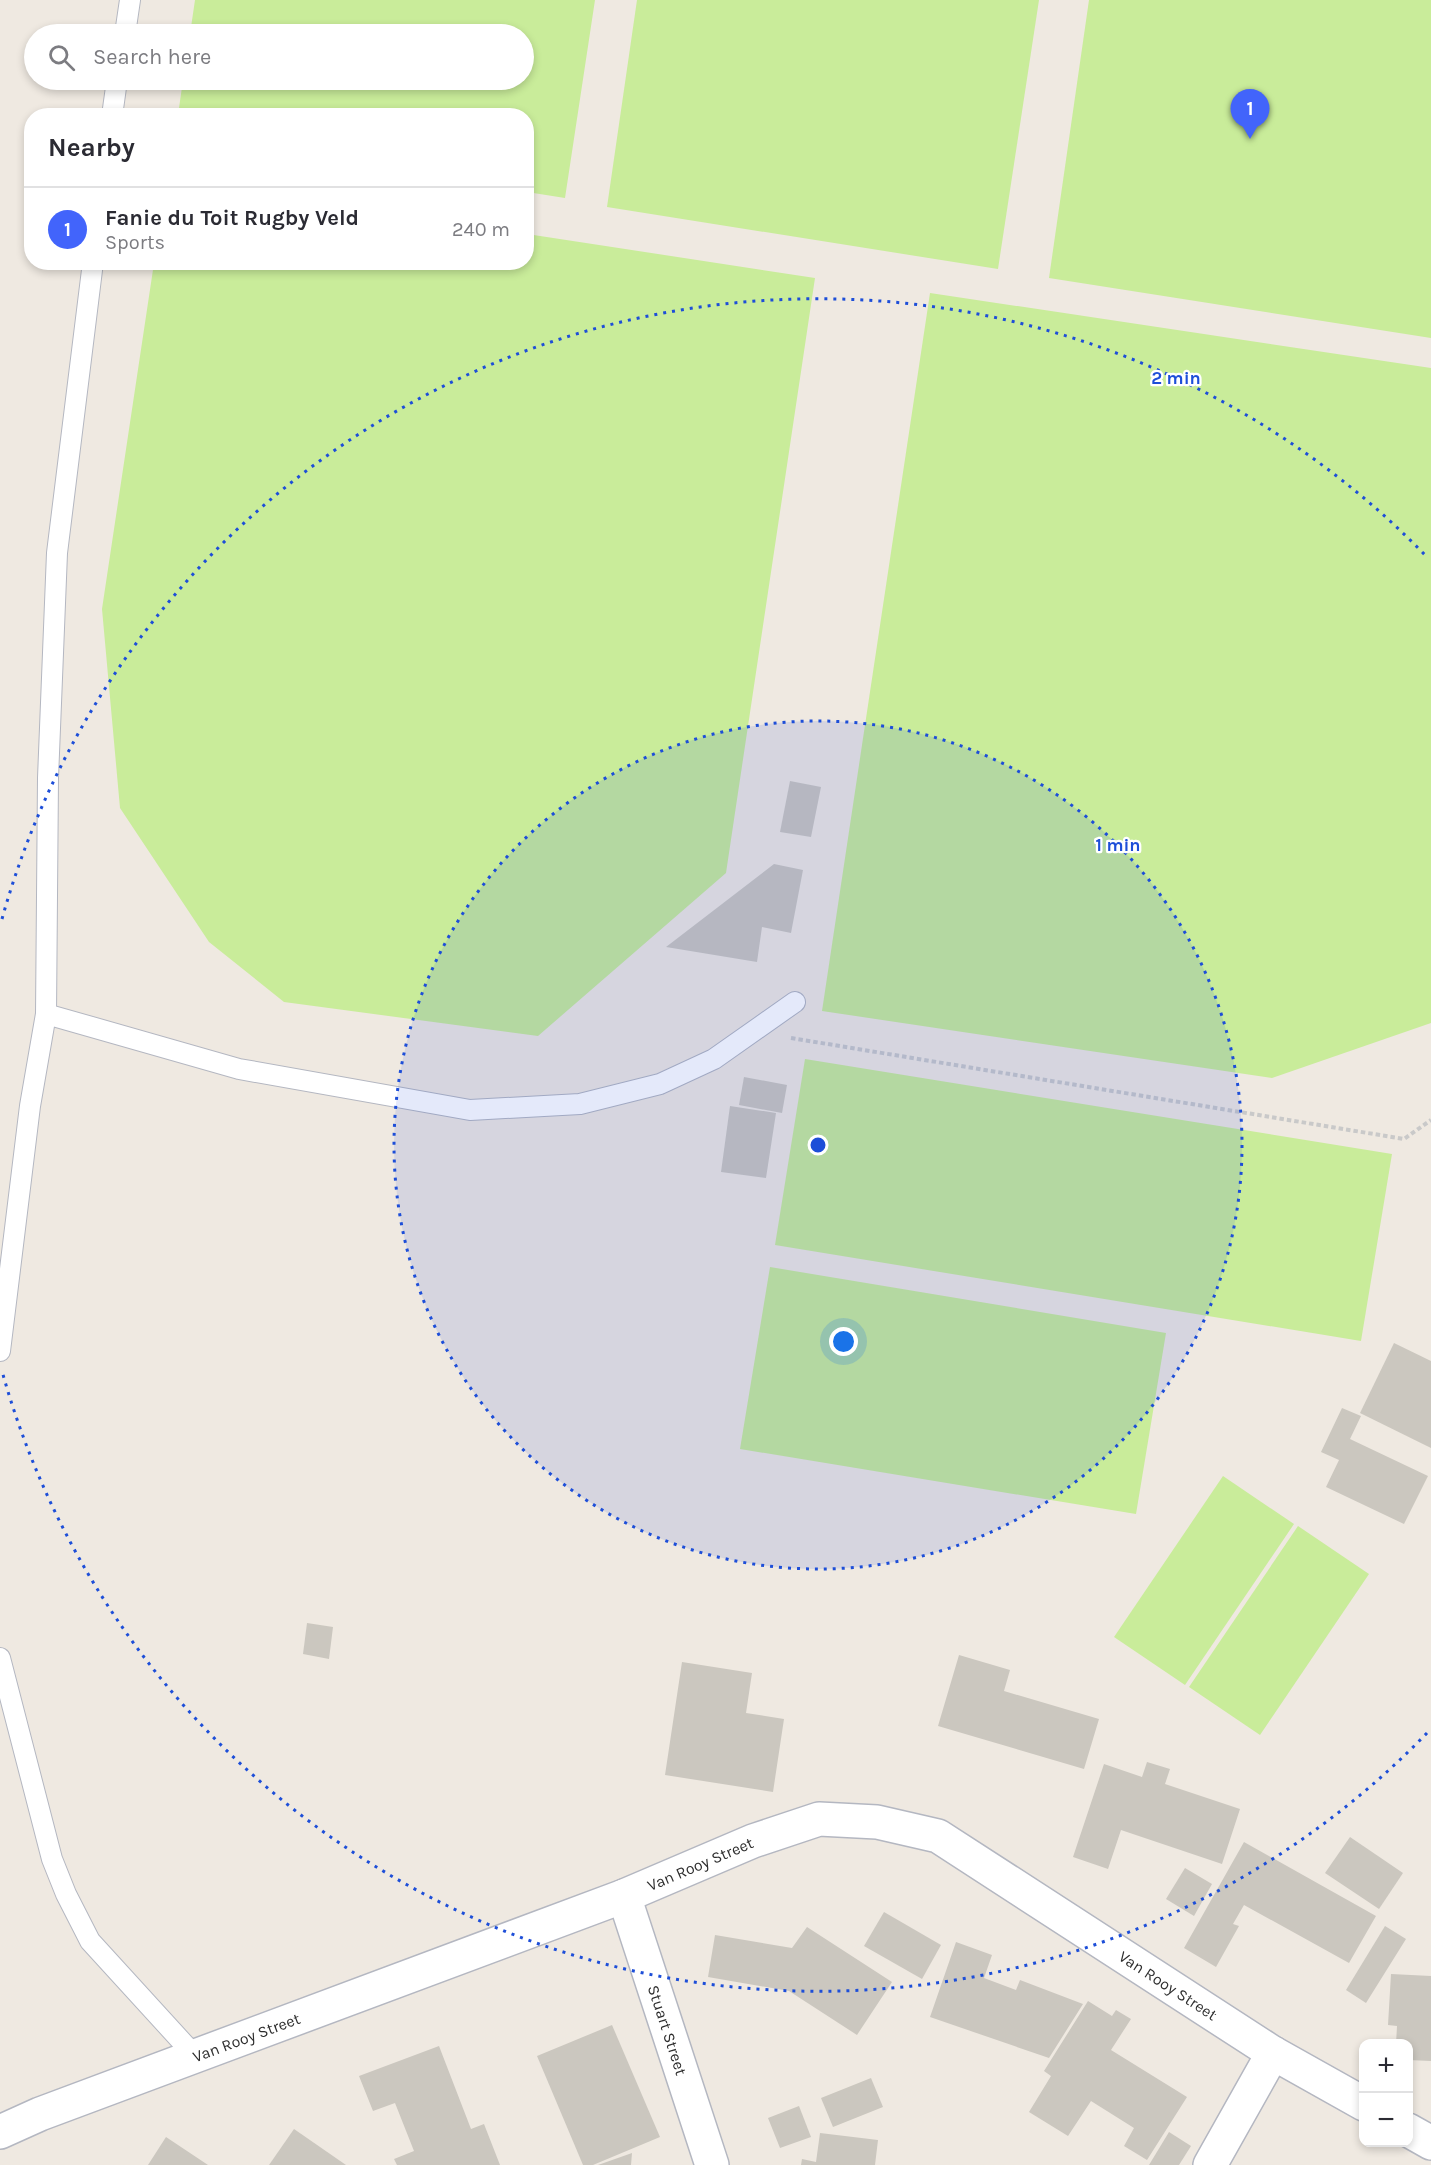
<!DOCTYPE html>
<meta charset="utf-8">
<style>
body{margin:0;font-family:Karla,sans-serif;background:#f7f7f7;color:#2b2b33}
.controls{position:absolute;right:18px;bottom:18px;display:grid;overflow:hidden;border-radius:12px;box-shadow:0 3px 9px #0003}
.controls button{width:54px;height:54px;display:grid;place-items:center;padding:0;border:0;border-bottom:2px solid #e1e1e2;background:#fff;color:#2b2b33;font:30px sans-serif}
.you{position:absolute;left:844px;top:1342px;width:21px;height:21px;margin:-15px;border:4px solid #fff;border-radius:50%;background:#1a73e8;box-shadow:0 0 0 9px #1a73e833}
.badge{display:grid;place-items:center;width:39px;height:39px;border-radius:50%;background:#4264fb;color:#fff;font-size:20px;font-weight:700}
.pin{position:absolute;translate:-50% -50px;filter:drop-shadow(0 2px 3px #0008)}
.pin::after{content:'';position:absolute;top:32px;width:21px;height:18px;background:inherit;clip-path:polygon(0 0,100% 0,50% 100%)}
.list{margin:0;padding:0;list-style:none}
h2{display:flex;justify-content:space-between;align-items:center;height:78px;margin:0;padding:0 24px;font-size:26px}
h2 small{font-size:20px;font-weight:400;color:#7c7c81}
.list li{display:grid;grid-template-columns:39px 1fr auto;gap:18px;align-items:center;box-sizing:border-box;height:84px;padding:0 24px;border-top:2px solid #e1e1e2}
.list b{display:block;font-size:22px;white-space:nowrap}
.list p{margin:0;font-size:20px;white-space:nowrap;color:#7c7c81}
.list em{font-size:20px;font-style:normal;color:#7c7c81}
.icon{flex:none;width:33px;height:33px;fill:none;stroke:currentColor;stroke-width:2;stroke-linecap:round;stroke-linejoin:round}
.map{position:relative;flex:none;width:1431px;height:2165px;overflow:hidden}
.search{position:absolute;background:#fff;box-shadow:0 3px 9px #0003;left:24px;top:24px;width:510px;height:66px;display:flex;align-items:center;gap:15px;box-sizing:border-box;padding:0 21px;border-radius:33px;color:#7c7c81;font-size:22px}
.panel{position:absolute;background:#fff;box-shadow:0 3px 9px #0003;left:24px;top:108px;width:510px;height:162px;border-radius:24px}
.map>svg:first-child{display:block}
.pitch{fill:#c9ec9a}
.building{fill:#cbc7bf}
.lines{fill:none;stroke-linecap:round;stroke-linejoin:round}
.service-casing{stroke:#b4b7c1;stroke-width:22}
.minor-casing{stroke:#b4b7c1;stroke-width:36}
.path{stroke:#c9c9c9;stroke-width:4;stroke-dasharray:4.5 3;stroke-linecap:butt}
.service{stroke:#fff;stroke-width:20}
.minor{stroke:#fff;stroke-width:33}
.ring{fill:none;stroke:#1d4ed8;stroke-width:3;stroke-dasharray:3 6}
.labels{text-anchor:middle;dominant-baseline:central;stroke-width:4.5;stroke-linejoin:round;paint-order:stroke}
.street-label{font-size:16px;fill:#2e2e2e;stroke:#fff}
.centre{fill:#1d4ed8;stroke:#fff;stroke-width:3}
.ring-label{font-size:18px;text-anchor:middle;font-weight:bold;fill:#1d4ed8;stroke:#fff;stroke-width:4.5;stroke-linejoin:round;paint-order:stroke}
</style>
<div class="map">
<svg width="1431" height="2165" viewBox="0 0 1431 2165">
<rect width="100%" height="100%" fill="#efe9e1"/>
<g class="pitch">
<polygon points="195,0 595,0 565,198 527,192 526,116 178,115 183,80 524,80 524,34 190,34"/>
<polygon points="637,0 1039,0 998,269 607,207"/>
<polygon points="1089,0 1431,0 1431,338 1049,278"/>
<polygon points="527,234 815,278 726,873 538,1036 284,1002 209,942 120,808 102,609 154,263 526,262"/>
<polygon points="930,293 1431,368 1431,1023 1272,1078 822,1011"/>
<polygon points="805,1059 1392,1154 1361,1341 775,1245"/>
<polygon points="770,1267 1166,1333 1136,1514 740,1449"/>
<polygon points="1223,1476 1294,1524 1185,1685 1114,1637"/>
<polygon points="1298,1526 1369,1574 1260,1735 1189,1687"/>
</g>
<g class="building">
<polygon points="790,781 821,787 811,837 780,832"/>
<polygon points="774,864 803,870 791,933 762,927 757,962 666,947"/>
<polygon points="744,1077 787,1085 782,1113 739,1105"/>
<polygon points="730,1106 776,1113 766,1178 721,1172"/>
<polygon points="1394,1343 1431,1361 1431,1448 1360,1413"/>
<polygon points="1342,1408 1361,1416 1350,1439 1428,1476 1404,1524 1326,1487 1339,1460 1321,1452"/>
<polygon points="307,1623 333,1627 329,1659 303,1654"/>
<polygon points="959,1655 1010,1670 1004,1691 1099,1719 1084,1769 938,1726"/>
<polygon points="682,1662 752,1673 746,1713 784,1719 773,1792 665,1775"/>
<polygon points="1147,1762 1170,1769 1165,1784 1240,1809 1222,1864 1121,1830 1108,1869 1073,1857 1104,1764 1142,1777"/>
<polygon points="1350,1837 1403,1873 1379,1909 1325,1873"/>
<polygon points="1244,1842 1376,1916 1349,1963 1244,1905 1233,1924 1239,1926 1216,1967 1184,1948"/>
<polygon points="1185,1868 1212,1884 1194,1916 1166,1899"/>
<polygon points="884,1912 941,1945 922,1979 864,1946"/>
<polygon points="1385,1926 1406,1939 1366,2003 1346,1990"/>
<polygon points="807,1927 892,1982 857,2035 789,1991 708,1977 715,1935 792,1948"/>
<polygon points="956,1942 992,1955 984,1978 1016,1990 1020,1980 1083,2004 1049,2058 930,2017"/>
<polygon points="1391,1974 1431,1976 1431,2061 1408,2060 1408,2044 1396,2044 1397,2026 1388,2025"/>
<polygon points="1088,2001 1112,2016 1116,2010 1131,2019 1111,2050 1187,2097 1147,2160 1124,2146 1134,2128 1091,2101 1068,2136 1029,2112 1051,2076 1044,2071"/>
<polygon points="612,2025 660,2137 593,2165 583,2165 537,2056"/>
<polygon points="439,2046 471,2129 484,2124 500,2165 397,2165 394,2159 414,2151 395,2103 373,2111 359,2076"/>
<polygon points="871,2078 883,2107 833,2127 821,2098"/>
<polygon points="799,2106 811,2137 780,2148 768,2118"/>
<polygon points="294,2129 346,2165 269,2165"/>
<polygon points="1169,2132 1191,2146 1179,2165 1149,2165"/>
<polygon points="820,2133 878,2140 875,2165 801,2165 802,2159 816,2162"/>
<polygon points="166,2137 208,2165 148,2165"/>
<polygon points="632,2153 631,2165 598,2165"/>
</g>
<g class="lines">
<g class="service-casing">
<g id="service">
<polyline points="125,34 130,0"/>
<polyline points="112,116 117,80"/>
<polyline points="46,1014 239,1069 470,1110 580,1104 660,1084 714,1059 795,1002"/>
<polyline points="0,1351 30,1106 46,1014 48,778 57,553 93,262"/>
<polyline points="0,1658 52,1859 66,1894 90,1941 195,2056"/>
</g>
</g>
<g class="minor-casing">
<g id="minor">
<path id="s1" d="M 624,1896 L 712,2165"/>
<polyline points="1408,2130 1431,2143"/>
<path id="s2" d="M 0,2132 L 40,2114 L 624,1896 L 753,1841 L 819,1819 L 877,1822 L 938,1836 L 1273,2053 L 1364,2104"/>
<polyline points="1210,2165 1273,2053"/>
</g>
</g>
<polyline class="path" points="791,1038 1404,1139 1431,1120"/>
<use href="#service" class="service"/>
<use href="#minor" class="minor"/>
</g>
<circle cx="818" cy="1145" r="424" fill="#1d4ed8" fill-opacity=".12"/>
<g class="ring">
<circle cx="818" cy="1145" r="424"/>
<path d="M1427 1733A847 847 0 0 1 2 1371M2 919A847 847 0 0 1 1427 557"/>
</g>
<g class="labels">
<g class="street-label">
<text stroke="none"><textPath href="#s2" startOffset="750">Van Rooy Street</textPath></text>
<text stroke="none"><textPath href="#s2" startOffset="1272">Van Rooy Street</textPath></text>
<text stroke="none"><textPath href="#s1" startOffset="141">Stuart Street</textPath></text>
<text stroke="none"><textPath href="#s2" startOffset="264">Van Rooy Street</textPath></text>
</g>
</g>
<circle cx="818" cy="1145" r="9" class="centre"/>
<g class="ring-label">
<text x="1176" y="384">2 min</text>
<text x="1118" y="851">1 min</text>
</g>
</svg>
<div class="controls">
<button>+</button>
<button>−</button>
</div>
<div class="you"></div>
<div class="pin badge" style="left:1250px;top:139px">1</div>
<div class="search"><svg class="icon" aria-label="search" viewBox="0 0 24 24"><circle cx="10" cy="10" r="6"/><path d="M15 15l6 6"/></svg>Search here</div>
<section class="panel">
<h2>Nearby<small></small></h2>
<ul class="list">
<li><span class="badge">1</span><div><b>Fanie du Toit Rugby Veld</b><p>Sports</p></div><em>240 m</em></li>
</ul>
</section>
</div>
